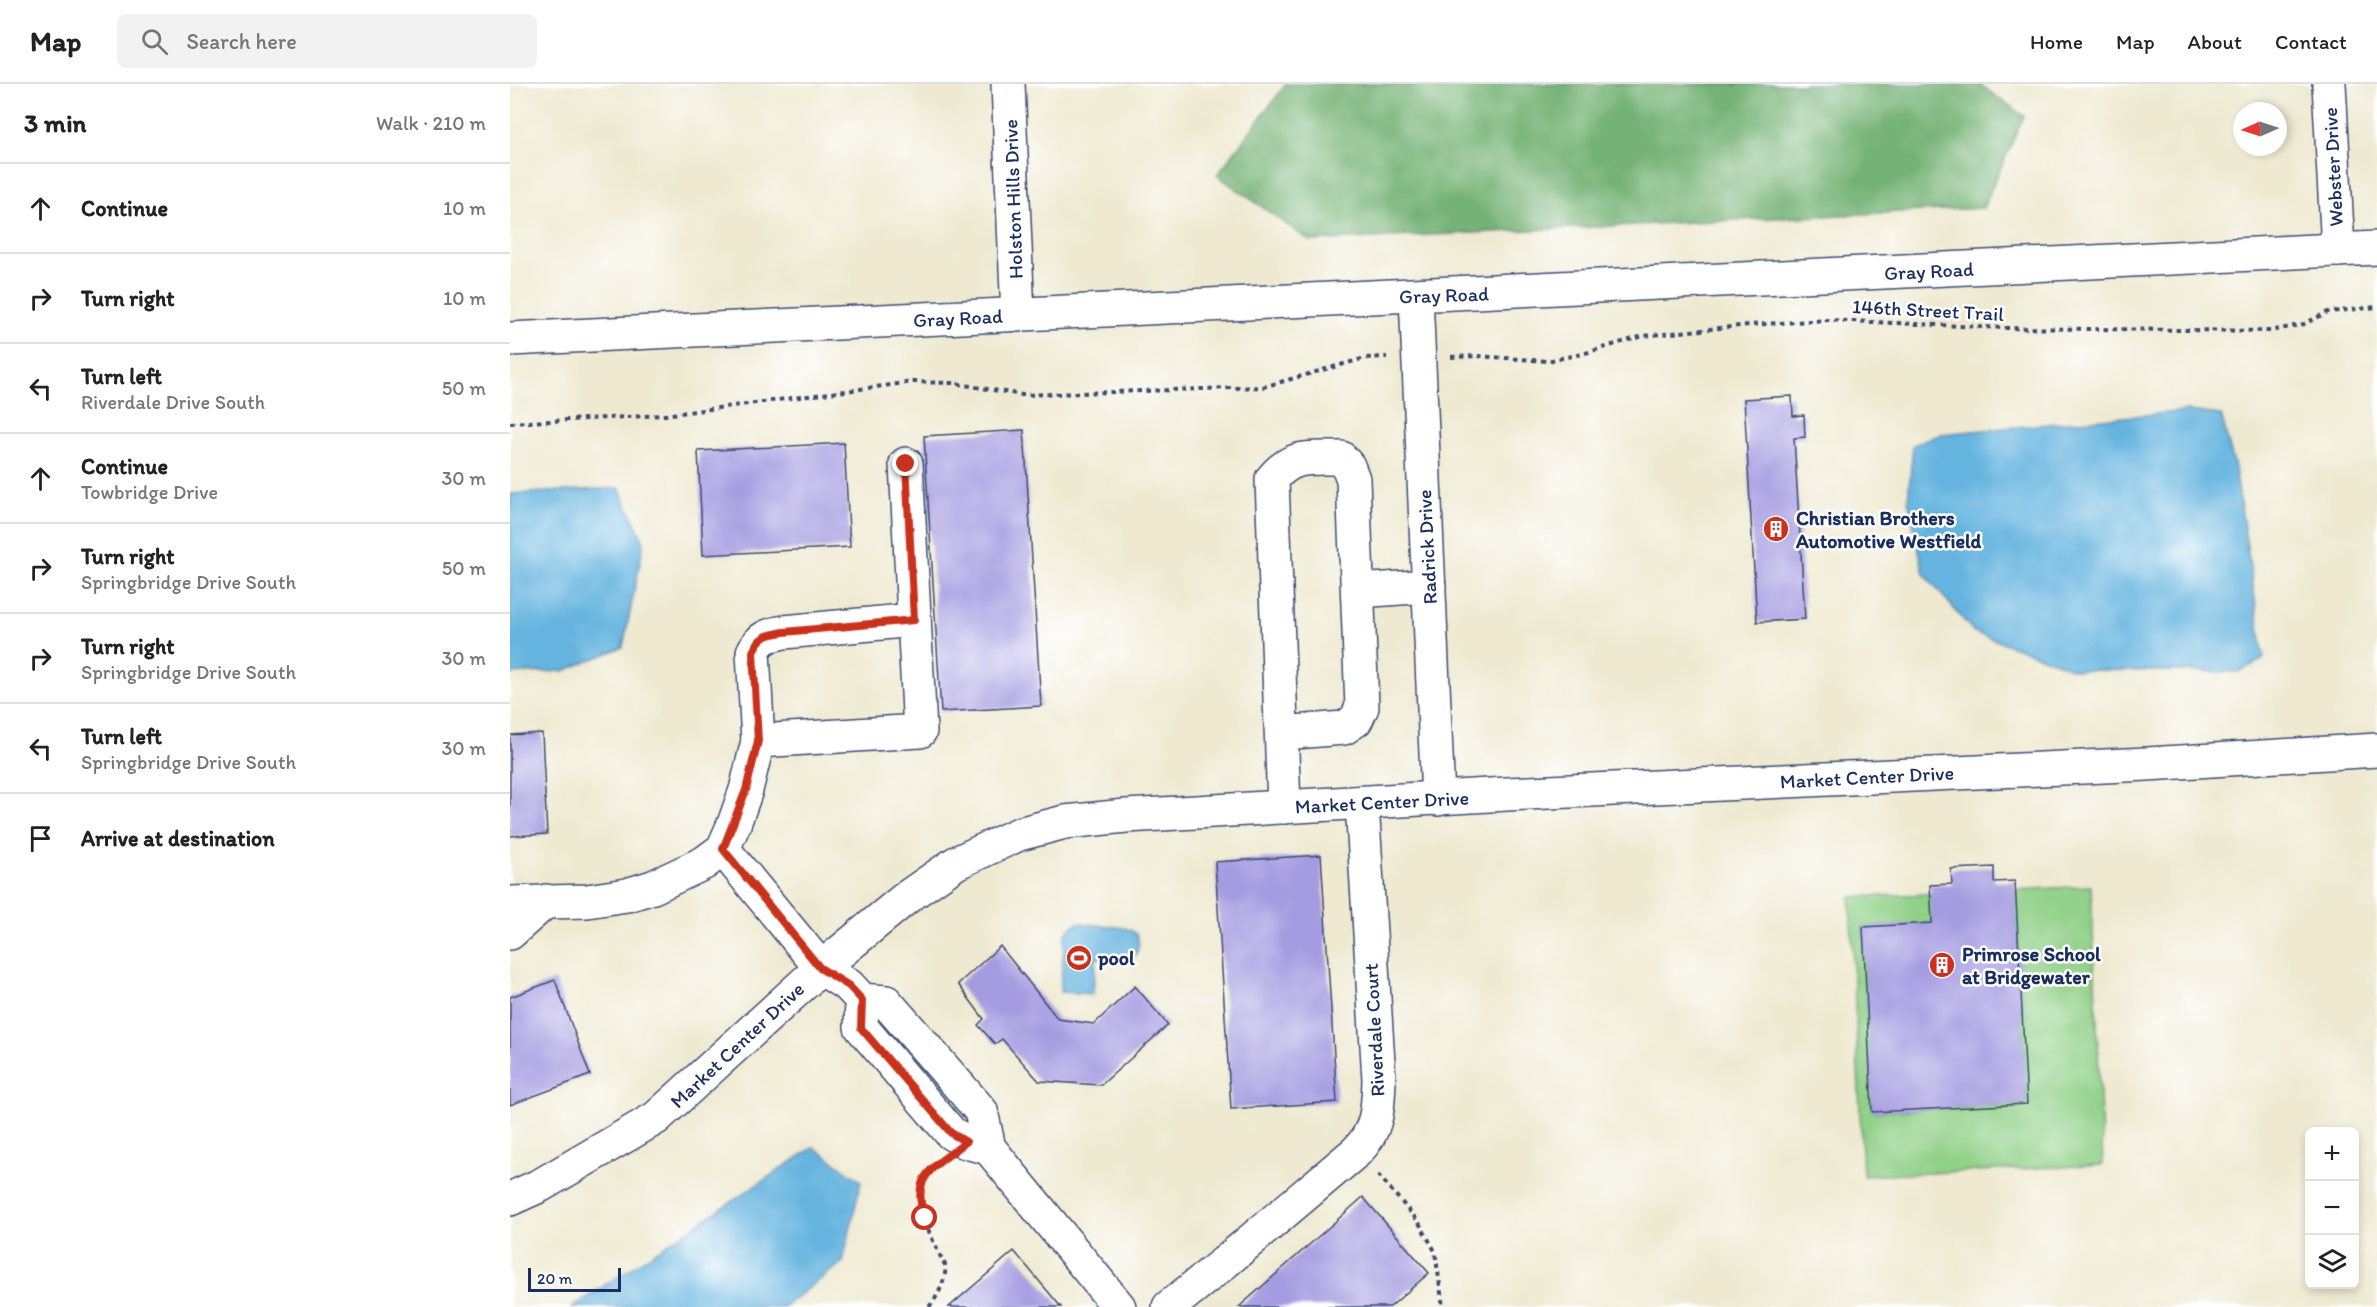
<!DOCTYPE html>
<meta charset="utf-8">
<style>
body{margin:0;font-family:Itim,sans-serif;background:#f2f2f2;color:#222}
.controls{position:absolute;right:18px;bottom:18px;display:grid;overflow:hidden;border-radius:9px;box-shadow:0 3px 9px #0003}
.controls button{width:54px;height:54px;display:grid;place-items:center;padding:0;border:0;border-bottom:2px solid #e0e0e0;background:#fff;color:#222;font:30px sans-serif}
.compass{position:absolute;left:1723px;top:18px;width:54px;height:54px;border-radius:50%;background:#fff;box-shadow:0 3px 9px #0003;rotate:267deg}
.scale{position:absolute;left:18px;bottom:15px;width:93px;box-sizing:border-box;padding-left:6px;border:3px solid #1b2f5e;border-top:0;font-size:16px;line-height:21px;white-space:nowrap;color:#1b2f5e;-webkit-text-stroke:4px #fff;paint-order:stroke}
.stop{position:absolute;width:18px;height:18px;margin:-14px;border:4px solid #c8321e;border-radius:50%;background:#fff}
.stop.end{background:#c8321e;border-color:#fff;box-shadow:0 2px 6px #0008}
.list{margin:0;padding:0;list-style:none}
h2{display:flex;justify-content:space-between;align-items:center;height:78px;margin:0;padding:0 24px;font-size:26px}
h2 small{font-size:20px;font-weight:400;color:#767676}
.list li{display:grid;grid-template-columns:39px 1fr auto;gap:18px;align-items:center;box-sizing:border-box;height:90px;padding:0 24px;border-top:2px solid #e0e0e0}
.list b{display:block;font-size:22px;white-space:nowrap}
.list p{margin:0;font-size:20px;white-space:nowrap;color:#767676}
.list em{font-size:20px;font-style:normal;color:#767676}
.icon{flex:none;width:33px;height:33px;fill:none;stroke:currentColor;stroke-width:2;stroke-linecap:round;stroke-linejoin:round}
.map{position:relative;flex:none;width:1867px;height:1223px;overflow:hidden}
header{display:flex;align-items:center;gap:36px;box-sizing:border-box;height:84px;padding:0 30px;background:#fff;border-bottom:2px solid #e0e0e0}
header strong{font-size:28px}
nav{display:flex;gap:33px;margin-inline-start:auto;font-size:21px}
.search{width:420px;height:54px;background:#f2f2f2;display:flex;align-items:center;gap:15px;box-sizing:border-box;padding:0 21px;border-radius:9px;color:#767676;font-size:22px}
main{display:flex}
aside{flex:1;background:#fff}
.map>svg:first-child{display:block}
.green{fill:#90d087;stroke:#568072;stroke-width:1.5}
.forest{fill:#74b274;stroke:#487069;stroke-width:1.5}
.water{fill:#65b4df;stroke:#40729e;stroke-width:1.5}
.building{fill:#a59be1}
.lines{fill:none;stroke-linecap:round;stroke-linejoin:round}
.minor-casing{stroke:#3b4b6f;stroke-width:36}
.path{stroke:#3b4b6f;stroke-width:4;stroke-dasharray:4.5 4.5;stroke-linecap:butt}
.minor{stroke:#fff;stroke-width:33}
.route{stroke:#c8321e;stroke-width:8}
.labels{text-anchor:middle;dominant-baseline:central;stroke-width:5;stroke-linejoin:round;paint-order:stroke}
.street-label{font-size:20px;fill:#1b2f5e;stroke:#fff}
.poi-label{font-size:20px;font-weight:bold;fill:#1b2f5e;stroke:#fff;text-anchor:start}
</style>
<header>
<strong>Map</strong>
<div class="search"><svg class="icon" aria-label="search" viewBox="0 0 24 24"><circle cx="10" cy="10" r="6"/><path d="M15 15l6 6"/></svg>Search here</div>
<nav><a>Home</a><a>Map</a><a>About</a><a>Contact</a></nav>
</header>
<main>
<aside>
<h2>3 min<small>Walk · 210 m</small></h2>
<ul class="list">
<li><svg class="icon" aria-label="ahead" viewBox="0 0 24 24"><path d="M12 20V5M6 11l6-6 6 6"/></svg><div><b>Continue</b></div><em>10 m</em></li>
<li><svg class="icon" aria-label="right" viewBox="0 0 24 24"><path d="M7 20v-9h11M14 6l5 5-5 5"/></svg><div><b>Turn right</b></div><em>10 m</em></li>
<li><svg class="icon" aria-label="left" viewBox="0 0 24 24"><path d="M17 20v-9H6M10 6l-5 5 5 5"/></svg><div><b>Turn left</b><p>Riverdale Drive South</p></div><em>50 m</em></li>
<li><svg class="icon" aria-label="ahead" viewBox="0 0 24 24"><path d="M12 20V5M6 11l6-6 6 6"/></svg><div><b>Continue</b><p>Towbridge Drive</p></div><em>30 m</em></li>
<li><svg class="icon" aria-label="right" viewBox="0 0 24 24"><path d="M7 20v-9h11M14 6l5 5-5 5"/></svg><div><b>Turn right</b><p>Springbridge Drive South</p></div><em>50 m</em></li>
<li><svg class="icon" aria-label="right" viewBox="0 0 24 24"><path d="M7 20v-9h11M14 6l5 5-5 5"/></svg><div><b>Turn right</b><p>Springbridge Drive South</p></div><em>30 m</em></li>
<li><svg class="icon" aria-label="left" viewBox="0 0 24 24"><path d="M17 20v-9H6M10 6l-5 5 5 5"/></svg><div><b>Turn left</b><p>Springbridge Drive South</p></div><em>30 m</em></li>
<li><svg class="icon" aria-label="arrive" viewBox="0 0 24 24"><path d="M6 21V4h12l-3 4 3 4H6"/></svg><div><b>Arrive at destination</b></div></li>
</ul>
</aside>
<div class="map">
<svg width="1867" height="1223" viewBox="0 0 1867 1223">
<rect width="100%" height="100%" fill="#fff"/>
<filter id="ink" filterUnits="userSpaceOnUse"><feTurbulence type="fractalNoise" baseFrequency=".0167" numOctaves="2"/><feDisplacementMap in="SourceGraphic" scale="12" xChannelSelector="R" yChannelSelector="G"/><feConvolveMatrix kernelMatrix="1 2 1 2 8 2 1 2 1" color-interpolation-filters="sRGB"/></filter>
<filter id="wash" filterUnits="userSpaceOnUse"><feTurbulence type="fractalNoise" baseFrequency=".008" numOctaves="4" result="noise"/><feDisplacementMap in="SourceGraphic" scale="24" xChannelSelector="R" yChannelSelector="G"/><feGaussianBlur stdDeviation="1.35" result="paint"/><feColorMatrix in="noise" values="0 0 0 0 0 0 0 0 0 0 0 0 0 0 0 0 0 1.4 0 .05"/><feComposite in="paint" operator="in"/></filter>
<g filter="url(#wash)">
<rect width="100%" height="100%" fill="#eee9d0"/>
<polygon class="green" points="1581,802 1593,1081 1353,1092 1340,813 1421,810 1422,839 1353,843 1363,1028 1517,1020 1505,806"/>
<polygon class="forest" points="776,0 1469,0 1514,32 1473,124 800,157 707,91"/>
<g class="water">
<polygon points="1678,327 1711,331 1725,384 1754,575 1728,588 1567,586 1464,548 1414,490 1398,416 1403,361 1431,350"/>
<polygon points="109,404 134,458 113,563 54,587 0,590 0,410"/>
<path d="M 568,839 L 615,844 C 632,848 631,863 623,875 L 586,874 L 583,910 L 550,908 L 555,850 L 560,844 Z"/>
<polygon points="304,1063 351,1097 333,1178 274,1223 62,1223"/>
</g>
<g id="blocks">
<g class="building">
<polygon points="1282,312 1283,332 1294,331 1295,353 1284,354 1295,535 1247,538 1234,315"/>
<polygon points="514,346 531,622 431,628 414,352"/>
<polygon points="334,359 340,463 193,471 188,367"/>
<polygon points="32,649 37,750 0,752 0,651"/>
<polygon points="811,771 827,1018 721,1025 705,778"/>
<polygon points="1484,783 1484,798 1505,797 1517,1020 1362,1028 1353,843 1422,839 1420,801 1442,800 1441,785"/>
<polygon points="490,862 548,935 584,940 625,902 658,941 591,1001 529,997 492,955 485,960 468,941 474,935 448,900"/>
<polygon points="45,896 80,991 0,1021 0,913"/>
<polygon points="853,1113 919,1189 880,1223 729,1223"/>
<polygon points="504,1167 551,1223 439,1223"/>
</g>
</g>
</g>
<g filter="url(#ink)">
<use href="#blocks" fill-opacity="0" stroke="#3b4b6f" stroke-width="1.5"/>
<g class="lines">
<g class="minor-casing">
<g id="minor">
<polyline points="498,0 508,231"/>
<polyline points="1819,0 1828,166"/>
<polyline points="906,212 928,715"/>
<polyline points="0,255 1867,164"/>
<polyline points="848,507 919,502"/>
<path d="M 772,649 L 834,644 L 846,636 L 852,623 L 843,395 L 838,382 L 831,374 C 801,375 783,369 762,395 L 774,723"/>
<path d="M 248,657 L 243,568 C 250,553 258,551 274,548 L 404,536"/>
<polyline points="213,765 311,884 339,902 352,916 376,918 471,1027 479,1064 609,1223"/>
<polyline points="0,819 77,817 117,811 143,803 194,779 213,765 224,740 236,706 248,657 410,647 396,380"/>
<polyline points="0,849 36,817"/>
<polyline points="352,916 351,943 441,1049 456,1058 479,1064"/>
<polyline points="0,1115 31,1101 146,1034 311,884 397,813 446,779 509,750 528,745 555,738 616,732 997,710 1637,680 1867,666"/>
<path d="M 659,1223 L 714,1179 L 847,1067 C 868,1046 868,1024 869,995 L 852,719"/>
</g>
</g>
<g class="path">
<polyline points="941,273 968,272 1037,277 1072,270 1133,252 1239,241 1317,236 1496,244 1761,247 1794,240 1818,228 1867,223"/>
<polyline points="0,339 155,331 403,298 443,299 512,311 753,303 855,274 877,273"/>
<polyline points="868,1091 908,1137 925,1167 933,1223"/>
<path d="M 419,1223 C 428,1212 437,1195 435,1181 C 426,1164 403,1119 411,1100 C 415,1092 423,1085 430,1079"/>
</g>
<use href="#minor" class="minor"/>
</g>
</g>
<g class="lines" filter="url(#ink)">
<path class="route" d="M 396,380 L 404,536 L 274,548 C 257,551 250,551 243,568 L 248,657 L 236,706 L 213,765 L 310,884 L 339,902 L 352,916 L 351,944 L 441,1049 L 456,1058 C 426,1082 399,1091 415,1134"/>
</g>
<defs>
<g id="building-disc" transform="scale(1.35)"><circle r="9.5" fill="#c8321e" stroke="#fff"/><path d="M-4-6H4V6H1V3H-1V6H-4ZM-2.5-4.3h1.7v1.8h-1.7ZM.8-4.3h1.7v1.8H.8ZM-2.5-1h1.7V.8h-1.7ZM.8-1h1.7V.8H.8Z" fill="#fff"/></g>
<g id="stadium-disc" transform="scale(1.35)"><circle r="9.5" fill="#c8321e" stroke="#fff"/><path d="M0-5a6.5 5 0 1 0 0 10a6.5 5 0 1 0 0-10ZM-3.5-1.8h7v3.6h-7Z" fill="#fff"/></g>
</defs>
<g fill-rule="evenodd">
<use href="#building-disc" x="1266" y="445"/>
<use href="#stadium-disc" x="569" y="874"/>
<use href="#building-disc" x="1432" y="881"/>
</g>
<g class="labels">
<g class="street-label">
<text transform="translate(1823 83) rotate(-93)">Webster Drive</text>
<text transform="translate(503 115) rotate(-92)">Holston Hills Drive</text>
<text transform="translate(1419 187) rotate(-3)">Gray Road</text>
<text transform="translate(934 211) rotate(-2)">Gray Road</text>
<text transform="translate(1418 226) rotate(3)">146th Street Trail</text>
<text transform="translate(448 234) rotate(-3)">Gray Road</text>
<text transform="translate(917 463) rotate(-93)">Radrick Drive</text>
<text transform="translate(1357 693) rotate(-3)">Market Center Drive</text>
<text transform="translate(872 718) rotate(-3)">Market Center Drive</text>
<text transform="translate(864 946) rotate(-93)">Riverdale Court</text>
<text transform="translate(227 961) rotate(-43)">Market Center Drive</text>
</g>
<g class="poi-label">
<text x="1286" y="434">Christian Brothers<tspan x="1286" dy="23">Automotive Westfield</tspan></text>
<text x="1452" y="870">Primrose School<tspan x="1452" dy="23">at Bridgewater</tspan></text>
<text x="588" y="874">pool</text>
</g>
</g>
</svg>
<div class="controls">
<button>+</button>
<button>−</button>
<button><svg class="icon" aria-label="layers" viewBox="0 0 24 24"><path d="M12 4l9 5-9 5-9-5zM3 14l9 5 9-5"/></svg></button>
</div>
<svg class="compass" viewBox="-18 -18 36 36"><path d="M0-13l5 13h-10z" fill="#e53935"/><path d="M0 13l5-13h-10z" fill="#767676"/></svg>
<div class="scale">20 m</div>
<div class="stop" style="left:415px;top:1134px"></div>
<div class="stop end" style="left:396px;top:380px"></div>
</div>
</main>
